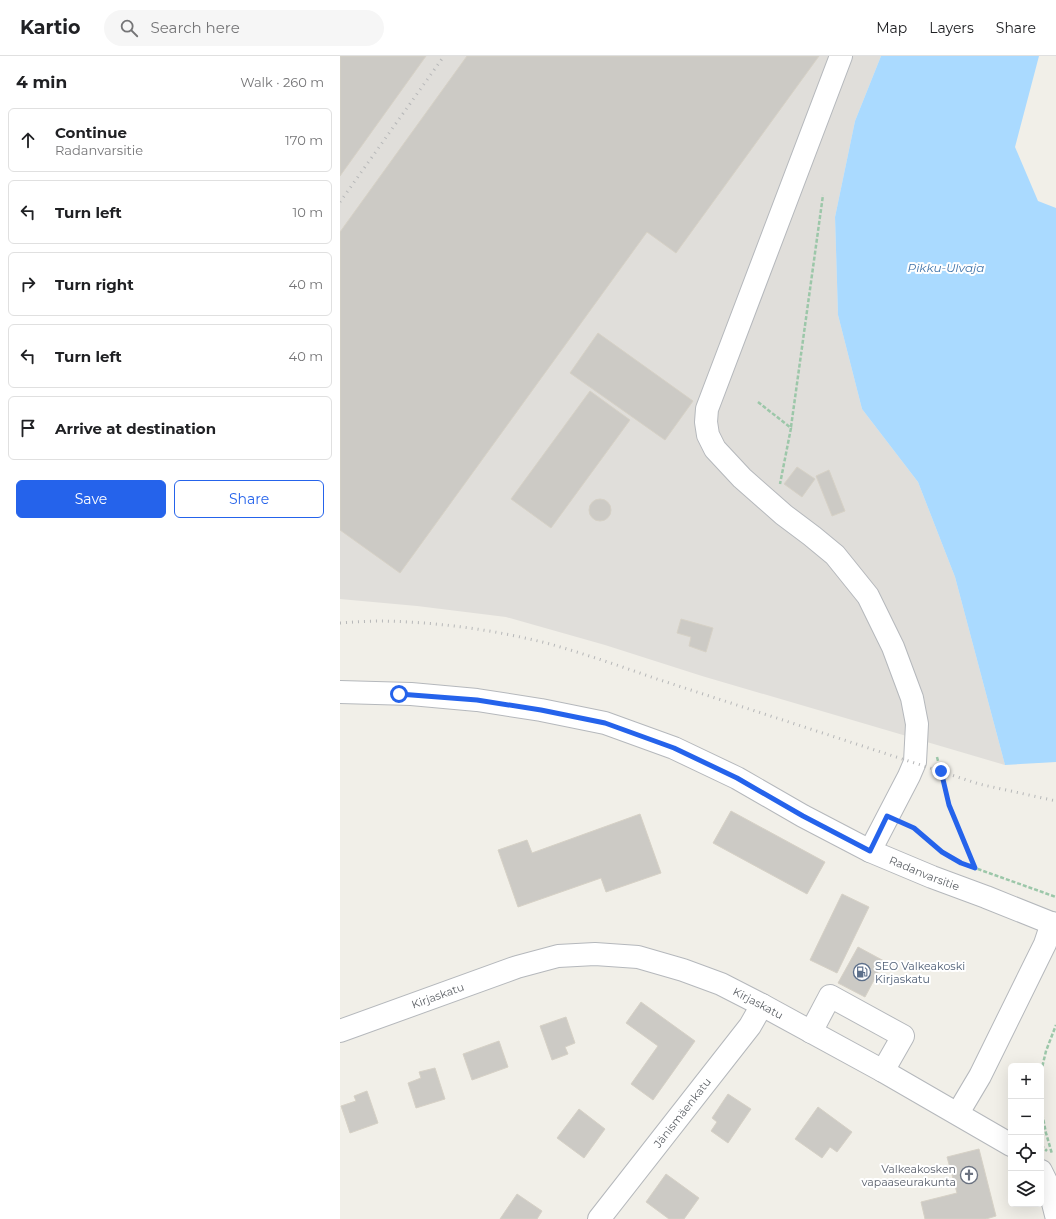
<!DOCTYPE html>
<meta charset="utf-8">
<style>
body{margin:0;font-family:Montserrat,sans-serif;background:#f6f6f6;color:#202124}
.controls{position:absolute;right:12px;bottom:12px;display:grid;overflow:hidden;border-radius:6px;box-shadow:0 4px 16px #0002}
.controls button{width:36px;height:36px;display:grid;place-items:center;padding:0;border:0;border-bottom:1px solid #e0e0e0;background:#fff;color:#202124;font:20px sans-serif}
.stop{position:absolute;width:12px;height:12px;margin:-9px;border:3px solid #2563eb;border-radius:50%;background:#fff}
.stop.end{background:#2563eb;border-color:#fff;box-shadow:0 1px 4px #0008}
.list{margin:0;padding:0;list-style:none}
h2{display:flex;justify-content:space-between;align-items:center;height:52px;margin:0;padding:0 16px;font-size:17px}
h2 small{font-size:13px;font-weight:400;color:#757577}
.list li{display:grid;grid-template-columns:26px 1fr auto;gap:12px;align-items:center;box-sizing:border-box;height:64px;margin:0 8px 8px;padding:0 8px;border:1px solid #e0e0e0;border-radius:6px}
.list b{display:block;font-size:15px;white-space:nowrap}
.list p{margin:0;font-size:13px;white-space:nowrap;color:#757577}
.list em{font-size:13px;font-style:normal;color:#757577}
.actions{display:flex;gap:8px;padding:12px 16px}
.actions a{flex:1;padding:9px 0;border:1px solid #2563eb;border-radius:6px;text-align:center;font-size:14px;color:#2563eb}
.actions .main{background:#2563eb;color:#fff}
.icon{flex:none;width:22px;height:22px;fill:none;stroke:currentColor;stroke-width:2;stroke-linecap:round;stroke-linejoin:round}
.map{position:relative;flex:none;width:716px;height:1163px;overflow:hidden}
header{display:flex;align-items:center;gap:24px;box-sizing:border-box;height:56px;padding:0 20px;background:#fff;border-bottom:1px solid #e0e0e0}
header strong{font-size:19px}
nav{display:flex;gap:22px;margin-inline-start:auto;font-size:14px}
.search{width:280px;height:36px;background:#f6f6f6;display:flex;align-items:center;gap:10px;box-sizing:border-box;padding:0 14px;border-radius:22px;color:#757577;font-size:15px}
main{display:flex}
aside{flex:1;background:#fff}
.map>svg:first-child{display:block}
.industrial{fill:#e0deda}
.water{fill:#aadaff}
.building{fill:#cccac5;stroke:#d6d1c6}
.lines{fill:none;stroke-linecap:round;stroke-linejoin:round}
.minor-casing{stroke:#b5b8bc;stroke-width:24}
.path{stroke:#9cc7a9;stroke-width:2.5;stroke-dasharray:4 2;stroke-linecap:butt}
.minor{stroke:#fff;stroke-width:22}
.rail{stroke:#b6b7b8;stroke-width:3;stroke-dasharray:1 5;stroke-linecap:butt}
.route{stroke:#2563eb;stroke-width:5}
.labels{text-anchor:middle;dominant-baseline:central;stroke-width:4;stroke-linejoin:round;paint-order:stroke}
.street-label{font-size:11px;fill:#5f6368;stroke:#fff}
.service-label{font-size:11px;fill:#4e5e75;stroke:#fff;text-anchor:start}
.worship-label{font-size:11px;fill:#5b616d;stroke:#fff;text-anchor:end}
.water-label{font-size:12px;font-style:italic;fill:#4174aa;stroke:#fff}
</style>
<header>
<strong>Kartio</strong>
<div class="search"><svg class="icon" aria-label="search" viewBox="0 0 24 24"><circle cx="10" cy="10" r="6"/><path d="M15 15l6 6"/></svg>Search here</div>
<nav><a>Map</a><a>Layers</a><a>Share</a></nav>
</header>
<main>
<aside>
<h2>4 min<small>Walk · 260 m</small></h2>
<ul class="list">
<li><svg class="icon" aria-label="ahead" viewBox="0 0 24 24"><path d="M12 20V5M6 11l6-6 6 6"/></svg><div><b>Continue</b><p>Radanvarsitie</p></div><em>170 m</em></li>
<li><svg class="icon" aria-label="left" viewBox="0 0 24 24"><path d="M17 20v-9H6M10 6l-5 5 5 5"/></svg><div><b>Turn left</b></div><em>10 m</em></li>
<li><svg class="icon" aria-label="right" viewBox="0 0 24 24"><path d="M7 20v-9h11M14 6l5 5-5 5"/></svg><div><b>Turn right</b></div><em>40 m</em></li>
<li><svg class="icon" aria-label="left" viewBox="0 0 24 24"><path d="M17 20v-9H6M10 6l-5 5 5 5"/></svg><div><b>Turn left</b></div><em>40 m</em></li>
<li><svg class="icon" aria-label="arrive" viewBox="0 0 24 24"><path d="M6 21V4h12l-3 4 3 4H6"/></svg><div><b>Arrive at destination</b></div></li>
</ul>
<div class="actions"><a class="main">Save</a><a>Share</a></div>
</aside>
<div class="map">
<svg width="716" height="1163" viewBox="0 0 716 1163">
<rect width="100%" height="100%" fill="#f1efe8"/>
<polygon class="industrial" points="0,0 541,0 515,65 495,161 498,259 522,353 578,426 615,521 665,709 362,620 265,589 166,561 77,550 0,543"/>
<polygon class="water" points="541,0 699,0 675,91 698,145 716,152 716,706 665,709 615,521 578,426 522,353 498,259 495,161 515,65"/>
<g class="building">
<polygon points="0,0 86,0 0,120"/>
<polygon points="127,0 479,0 336,197 307,176 60,517 0,474 0,176"/>
<polygon points="258,277 353,345 325,384 230,317"/>
<polygon points="250,335 290,364 211,472 171,443"/>
<polygon points="457,411 475,423 462,441 444,428"/>
<polygon points="489,414 505,455 492,460 476,420"/>
<circle cx="260" cy="454" r="11"/>
<polygon points="341,563 373,572 366,596 349,590 351,581 337,577"/>
<polygon points="391,755 485,806 467,838 373,787"/>
<polygon points="300,758 321,817 266,836 261,822 178,851 158,794 187,784 192,797"/>
<polygon points="502,838 529,851 497,917 470,904"/>
<polygon points="518,891 544,905 525,941 498,927"/>
<polygon points="301,946 355,985 313,1044 291,1028 318,990 286,967"/>
<polygon points="226,961 235,987 225,991 228,998 212,1004 200,970"/>
<polygon points="159,985 168,1011 132,1024 123,998"/>
<polygon points="95,1012 105,1043 76,1052 68,1027 81,1022 79,1016"/>
<polygon points="27,1035 38,1067 10,1077 1,1050 16,1045 14,1040"/>
<polygon points="388,1038 411,1053 388,1087 371,1075 377,1066 372,1062"/>
<polygon points="478,1051 512,1076 497,1096 490,1091 482,1102 455,1083"/>
<polygon points="239,1053 265,1073 244,1102 217,1082"/>
<polygon points="639,1093 656,1160 646,1163 585,1163 581,1146 617,1137 607,1101"/>
<polygon points="326,1118 359,1142 344,1163 329,1163 306,1146"/>
<polygon points="177,1138 202,1155 197,1163 160,1163"/>
</g>
<g class="lines">
<g class="minor-casing">
<g id="minor">
<polyline points="501,0 367,353 366,366 368,379 375,393 402,422 444,459 472,480 495,499 528,540 553,591 572,642 577,668 575,706 569,720 530,795"/>
<path id="s1" d="M 0,636 L 71,638 L 137,644 L 201,654 L 265,667 L 334,692 L 397,722 L 463,760 L 530,795 L 592,821 L 646,841 L 716,869"/>
<path id="s2" d="M 0,975 L 177,911 L 218,900 L 255,898 L 298,901 L 343,914 L 381,928 L 422,949 L 543,1015 L 671,1089"/>
<polyline points="471,976 490,940 563,980 543,1015"/>
<polyline points="618,1057 640,1020 705,888 712,867"/>
<polyline points="701,1115 709,1131 716,1159"/>
<path id="s3" d="M 259,1163 L 410,970 L 422,949"/>
</g>
</g>
<g class="path">
<polyline points="418,346 451,372 440,428"/>
<polyline points="451,371 483,139"/>
<polyline points="597,701 609,749 635,812"/>
<polyline points="567,769 574,772 603,796 621,807 716,841"/>
<polyline points="701,1016 706,995 716,969"/>
<polyline points="701,1052 706,1077 712,1098"/>
<polyline points="701,1089 707,1095"/>
</g>
<use href="#minor" class="minor"/>
<g class="rail">
<polyline points="0,146 104,0"/>
<path d="M 0,567 C 14,566 28,565 42,565 C 98,566 156,574 210,588 C 245,598 280,610 314,622 L 639,728 L 716,745"/>
</g>
</g>
<g class="lines">
<polyline class="route" points="59,638 137,644 201,654 265,667 334,692 397,722 463,760 530,795 547,760 574,772 602,796 621,807 635,812 609,749 601,715"/>
</g>
<defs>
<g id="fuel-ring" transform="scale(0.9)"><circle r="9.5" fill="#fff" stroke="#5c6f8a" stroke-width="1.5"/><path d="M-5.5-6h7V0h2V4h1.3V-2.5L3-4.5l.8-.8L6-3V5H2.5V1h-1V6h-7ZM-4.2-4.7v3.2H.2V-4.7Z" fill="#5c6f8a"/></g>
<g id="church-ring" transform="scale(0.9)"><circle r="9.5" fill="#fff" stroke="#6b7280" stroke-width="1.5"/><path d="M-1.2-6h2.4v3.5h3.3v2.4h-3.3V6h-2.4V-.1h-3.3v-2.4h3.3Z" fill="#6b7280"/></g>
</defs>
<g fill-rule="evenodd">
<use href="#fuel-ring" x="522" y="916"/>
<use href="#church-ring" x="629" y="1119"/>
</g>
<g class="labels">
<g class="street-label">
<text stroke="none"><textPath href="#s1" startOffset="621">Radanvarsitie</textPath></text>
<text stroke="none"><textPath href="#s2" startOffset="104">Kirjaskatu</textPath></text>
<text stroke="none"><textPath href="#s2" startOffset="440">Kirjaskatu</textPath></text>
<text stroke="none"><textPath href="#s3" startOffset="135">Jänismäenkatu</textPath></text>
</g>
<g class="service-label">
<text x="535" y="910">SEO Valkeakoski<tspan x="535" dy="13">Kirjaskatu</tspan></text>
</g>
<g class="worship-label">
<text x="616" y="1113">Valkeakosken<tspan x="616" dy="13">vapaaseurakunta</tspan></text>
</g>
<g class="water-label">
<text x="606" y="211">Pikku-Ulvaja</text>
</g>
</g>
</svg>
<div class="controls">
<button>+</button>
<button>−</button>
<button><svg class="icon" aria-label="locate" viewBox="0 0 24 24"><circle cx="12" cy="12" r="6"/><path d="M12 2v4M12 18v4M2 12h4M18 12h4"/></svg></button>
<button><svg class="icon" aria-label="layers" viewBox="0 0 24 24"><path d="M12 4l9 5-9 5-9-5zM3 14l9 5 9-5"/></svg></button>
</div>
<div class="stop" style="left:59px;top:638px"></div>
<div class="stop end" style="left:601px;top:715px"></div>
</div>
</main>
